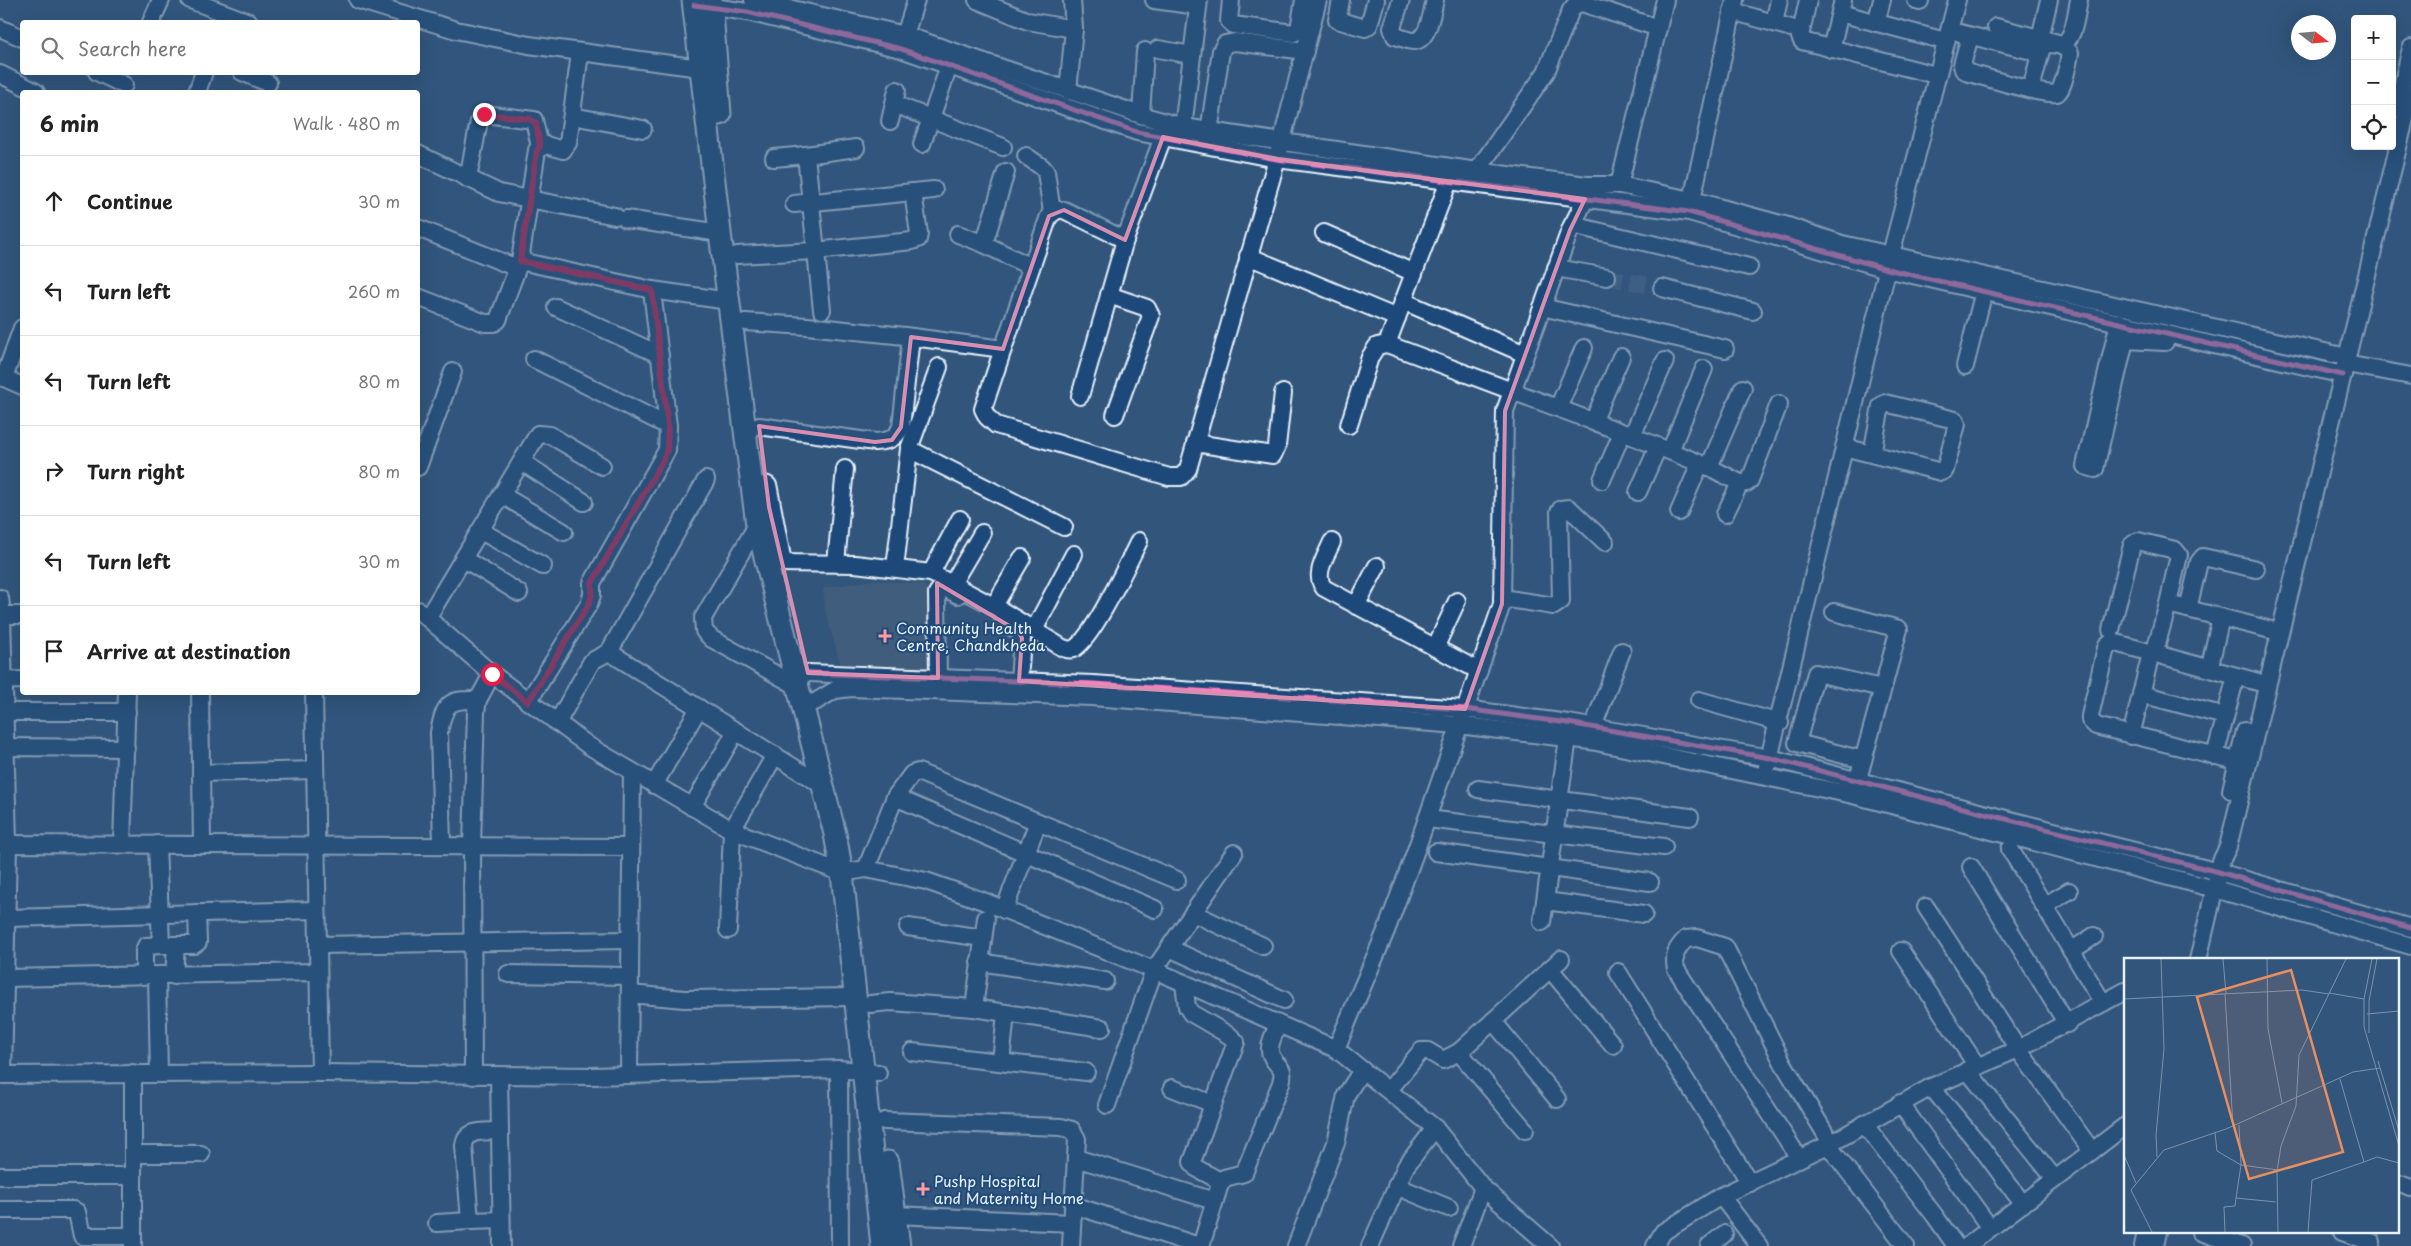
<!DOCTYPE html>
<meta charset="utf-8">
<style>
body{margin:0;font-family:"Playpen Sans",sans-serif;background:#f6f6f6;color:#222}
.controls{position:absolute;right:15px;top:15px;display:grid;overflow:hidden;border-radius:5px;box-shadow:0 5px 20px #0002}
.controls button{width:45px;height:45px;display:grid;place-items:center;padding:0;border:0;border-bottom:1px solid #e0e0e0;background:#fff;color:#222;font:25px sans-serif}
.compass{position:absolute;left:2291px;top:15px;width:45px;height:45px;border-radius:50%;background:#fff;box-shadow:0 5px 20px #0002;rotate:106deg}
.stop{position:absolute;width:15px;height:15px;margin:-11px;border:4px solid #e11d48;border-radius:50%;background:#fff}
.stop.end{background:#e11d48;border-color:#fff;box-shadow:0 1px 5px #0008}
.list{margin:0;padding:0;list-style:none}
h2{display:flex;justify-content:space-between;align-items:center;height:65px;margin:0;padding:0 20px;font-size:21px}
h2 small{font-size:16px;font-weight:400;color:#767676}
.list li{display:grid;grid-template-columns:32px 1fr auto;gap:15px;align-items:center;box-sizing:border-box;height:90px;padding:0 20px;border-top:1px solid #e0e0e0}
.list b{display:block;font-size:19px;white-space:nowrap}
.list em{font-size:16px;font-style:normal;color:#767676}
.icon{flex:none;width:28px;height:28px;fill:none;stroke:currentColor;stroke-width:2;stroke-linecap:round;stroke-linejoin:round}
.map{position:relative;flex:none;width:2411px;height:1246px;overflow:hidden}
.search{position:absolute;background:#fff;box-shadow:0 5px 20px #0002;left:20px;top:20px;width:400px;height:55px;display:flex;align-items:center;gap:12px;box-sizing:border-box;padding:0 18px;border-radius:5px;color:#767676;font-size:19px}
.panel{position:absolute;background:#fff;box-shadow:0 5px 20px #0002;left:20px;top:90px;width:400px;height:605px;border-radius:5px}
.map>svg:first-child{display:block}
.built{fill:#405d7d}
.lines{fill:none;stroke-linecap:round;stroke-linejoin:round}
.minor-tunnel{stroke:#4d6c8f;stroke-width:16;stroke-dasharray:16 8;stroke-linecap:butt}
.minor-casing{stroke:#e8f1f8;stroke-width:20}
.major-casing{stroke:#e8f1f8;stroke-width:25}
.minor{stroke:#1f4a7a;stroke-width:16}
.major{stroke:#1f4a7a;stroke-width:21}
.cycleway-casing{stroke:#1f4a7a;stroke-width:8}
.cycleway{stroke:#ff80c0;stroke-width:5}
.route{stroke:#e11d48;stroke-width:6}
.marked{fill:none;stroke:#d78fb1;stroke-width:4;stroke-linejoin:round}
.poi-dot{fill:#ff9aa2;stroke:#1f4a7a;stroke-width:2}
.labels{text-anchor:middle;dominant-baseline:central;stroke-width:4;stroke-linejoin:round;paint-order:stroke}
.poi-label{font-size:15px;fill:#e8f1f8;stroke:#1f4a7a;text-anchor:start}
.inset-road{fill:none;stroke:#7b93ae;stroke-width:1}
.view{fill:#e88e5f;fill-opacity:0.15;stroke:#e88e5f;stroke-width:2.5}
.inset-edge{fill:none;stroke:#e8f1f8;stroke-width:2.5}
</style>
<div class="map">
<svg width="2411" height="1246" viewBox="0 0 2411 1246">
<rect width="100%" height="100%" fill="#32557c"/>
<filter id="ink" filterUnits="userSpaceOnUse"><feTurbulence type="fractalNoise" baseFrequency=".02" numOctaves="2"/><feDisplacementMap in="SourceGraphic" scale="10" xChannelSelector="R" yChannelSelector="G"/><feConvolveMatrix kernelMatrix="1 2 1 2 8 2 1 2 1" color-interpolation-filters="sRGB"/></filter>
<g filter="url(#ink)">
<polygon class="built" points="873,580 922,584 943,602 930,673 840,663 825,610 823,588"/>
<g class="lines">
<polyline class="minor-tunnel" points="1607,277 1662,288"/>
<g class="minor-casing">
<g id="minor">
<polyline points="190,0 249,22"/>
<polyline points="358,0 456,30 529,45 700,68"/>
<polyline points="753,0 905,35 1141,115 1183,127 1477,171 1587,185 1619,185 1692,200 1788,226 1842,244 2347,357"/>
<polyline points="977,0 1028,21 1074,29"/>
<polyline points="1154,0 1198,6"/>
<polyline points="1231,0 1229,21 1233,25 1294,33 1299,29 1304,0"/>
<polyline points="1341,0 1337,20 1365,28 1369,25 1376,0"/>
<path d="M 1401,0 L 1392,28 L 1395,36 C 1400,37 1408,41 1414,41 C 1429,40 1432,11 1435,0"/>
<polyline points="1808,0 1800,37 1802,41 1936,75"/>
<polyline points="1916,0 1920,1"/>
<polyline points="700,5 747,12 901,49 1137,132 1277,159 1689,212 1887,269 2343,375"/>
<polyline points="1732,11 1791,28"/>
<polyline points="1840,13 1945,41"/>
<polyline points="151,22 161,0"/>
<polyline points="1774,23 1779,0"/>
<polyline points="1876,23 1882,0"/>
<path d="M 1996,27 L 2062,44 C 2075,39 2076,12 2079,0"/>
<polyline points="0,28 22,38"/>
<polyline points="1960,33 2040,53"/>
<polyline points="905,35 916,0"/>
<path d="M 1970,36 L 1962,65 L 1963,69 L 1969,73 C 1982,76 2048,97 2057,93 C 2063,91 2069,60 2070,53 C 2063,44 2050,42 2042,47 L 2031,89"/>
<polyline points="2040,38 2049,0"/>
<polyline points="1158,49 1192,55"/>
<polyline points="1831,49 1843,0"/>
<polyline points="97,72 124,85"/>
<polyline points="242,72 268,83"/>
<polyline points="0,74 36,92"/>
<polyline points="1068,91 1074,29 1072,0"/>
<polyline points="197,92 204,72"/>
<polyline points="894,104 1003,147"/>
<polyline points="2397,108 2411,48"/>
<polyline points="1141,115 1145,51"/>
<polyline points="572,116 643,129"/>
<polyline points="890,121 897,90"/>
<polyline points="1183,127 1199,0"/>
<polyline points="1209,132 1221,51 1225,44 1235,42 1305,51"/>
<polyline points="922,144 949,66"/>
<polyline points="418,154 499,193 615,216"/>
<polyline points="1026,156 1042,167 1046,172 1052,212"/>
<polyline points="774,158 806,155"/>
<polyline points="1477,171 1546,72 1571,10 1575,5 1582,3 1658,28"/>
<polyline points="1006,172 984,244 1031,267"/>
<polyline points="468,179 479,121 484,114 534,120 540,147"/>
<polyline points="1619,185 1665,0"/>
<polyline points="913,192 934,190"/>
<polyline points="1692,200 1735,0"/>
<polyline points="626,219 720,233"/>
<polyline points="1572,225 1749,267"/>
<polyline points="418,228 517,268"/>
<polyline points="1324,233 1414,273 1387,344 1632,436 1709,467 1740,483 1747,483 1750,480 1779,404"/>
<polyline points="958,234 984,244"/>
<polyline points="737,255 815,251 912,241 918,239 919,234 913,192 794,204"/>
<polyline points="1248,256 1397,318"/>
<polyline points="520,261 537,150 546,145 563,150 568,143 580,53"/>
<polyline points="1556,268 1607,277"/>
<polyline points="1414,273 1449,181"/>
<polyline points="1662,288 1753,311"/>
<polyline points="1109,295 1147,308 1151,316 1115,415"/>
<polyline points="418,297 485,323 494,323 498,320 520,261 652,290 729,301"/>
<polyline points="1403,301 1525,354"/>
<polyline points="556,307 660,355"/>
<polyline points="1542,307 1725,349"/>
<polyline points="822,310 806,155 856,148"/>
<polyline points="745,322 807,326 905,336 1003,349 983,409 987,417 996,425 1169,477 1181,477 1188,469 1277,159 1318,0"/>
<polyline points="2119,322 2085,466 2095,469 2125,340 2165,342 2167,336"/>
<polyline points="1003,349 1049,216 1057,210 1064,210 1125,240 1163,137"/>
<polyline points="534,359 668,426"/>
<polyline points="2346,364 2411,376"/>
<polyline points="1965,366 1984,291"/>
<polyline points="0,376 22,386"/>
<polyline points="4,378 22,328"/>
<polyline points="1080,396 1125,240"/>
<polyline points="1558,408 1584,348"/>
<polyline points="1593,422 1621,357"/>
<polyline points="1349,425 1370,357 1377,346 1387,344"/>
<path d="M 759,426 L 875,442 C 888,441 895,440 901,427 L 911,337"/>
<polyline points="1632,436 1665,361"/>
<polyline points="1195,443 1273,455 1277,446 1283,393"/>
<polyline points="1844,447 1941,472 1945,470 1957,424 1955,420 1885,403 1881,406 1872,454"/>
<polyline points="909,449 1064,527"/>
<polyline points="1670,451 1704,369"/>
<polyline points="522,462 584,502"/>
<polyline points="418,467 453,372"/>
<polyline points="1709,467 1743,388"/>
<polyline points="706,480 609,652 822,785"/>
<polyline points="1602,480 1622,433"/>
<polyline points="1638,492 1658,447"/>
<polyline points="502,495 564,532"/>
<polyline points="1679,512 1700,464"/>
<polyline points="1725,514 1740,483"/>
<polyline points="757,525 703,618 704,631 712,639 797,686"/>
<polyline points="481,531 543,566"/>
<path d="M 1332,542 C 1326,556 1313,575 1324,588 L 1479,671"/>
<polyline points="464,559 519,593"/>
<path d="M 780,563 L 855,564 L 931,573 L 1001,610 L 1063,648 C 1067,649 1071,651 1075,648 C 1094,636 1127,565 1139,541"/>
<polyline points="836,563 845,469"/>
<polyline points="895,568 909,449 939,367"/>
<polyline points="931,573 960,519"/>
<polyline points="952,584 982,533"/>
<polyline points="0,598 2,615 22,615"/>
<polyline points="1502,598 1554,606 1561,601 1559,512 1561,509 1569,508 1605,542"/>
<polyline points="994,606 1022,558"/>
<polyline points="1356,606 1377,566"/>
<polyline points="2188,609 2199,562 2203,557 2256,569"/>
<polyline points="418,610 492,674 589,746 732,830 842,873 866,869 926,881 983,901 1154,970 1336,1049 1435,1128 1483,1188 1550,1246"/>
<polyline points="1834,612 1899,629 1858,779"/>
<polyline points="0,615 2,615 8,844 3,1075"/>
<polyline points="428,617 538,434 550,435 602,466"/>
<polyline points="1003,622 1018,631 1022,638 1019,681"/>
<polyline points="1034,630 1074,554"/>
<polyline points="2111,630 2132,545 2138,541 2175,550 2179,555 2168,604 2271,630"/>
<polyline points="2156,647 2168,604"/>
<polyline points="1435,648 1457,601"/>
<polyline points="2211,661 2221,617"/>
<polyline points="808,673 1093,684 1465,709 1568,723 1770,758 2002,818 2219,872 2411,928"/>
<polyline points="938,678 937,593 940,589 945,588 958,595"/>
<polyline points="0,681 22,680"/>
<polyline points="200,692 202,844"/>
<polyline points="314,692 320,1073"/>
<polyline points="2141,694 2225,716"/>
<polyline points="1699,700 1780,723"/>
<polyline points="528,702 589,604 592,595 592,583 667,450 668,426 652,290"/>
<polyline points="815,702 835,690 851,688 1092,697 1458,725 1591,741 1853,795 2215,889 2411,946"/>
<polyline points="5,712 127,712"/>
<polyline points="557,723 592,661 609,652"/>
<polyline points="1593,727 1622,651"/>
<polyline points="2131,736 2151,653"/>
<polyline points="0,747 126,748"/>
<polyline points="2215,756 2236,676"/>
<polyline points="1863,760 1797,743 1816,673 1882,688"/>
<polyline points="2237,761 2096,726 2090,720 2090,716 2105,652 2107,645 2116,643 2258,682"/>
<polyline points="1767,767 1891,254 1957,0"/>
<polyline points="201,773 315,770"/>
<polyline points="654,785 699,708"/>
<polyline points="1478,789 1690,817"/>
<polyline points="2231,790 2245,731"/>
<polyline points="895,797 912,774 918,772 1038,822"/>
<polyline points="692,807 736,731"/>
<polyline points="1427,819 1664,847"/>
<polyline points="0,844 630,847"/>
<polyline points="122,844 127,692"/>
<polyline points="157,844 161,945 176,945 174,976"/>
<path d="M 442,845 L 439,732 C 445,703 448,699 478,700"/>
<polyline points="2010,849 2103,1003"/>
<polyline points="1436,852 1650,882"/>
<polyline points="1971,867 2067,1024"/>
<polyline points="866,869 895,797 1155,909"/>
<polyline points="1545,901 1644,914"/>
<polyline points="2044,906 2069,891"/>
<polyline points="1926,907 2018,1049 2092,1151"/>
<polyline points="1004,910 1038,822 1177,880"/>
<polyline points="1193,913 1263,946"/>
<polyline points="7,918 317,910"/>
<polyline points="1542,922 1568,738"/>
<polyline points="908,927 983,938"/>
<polyline points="728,930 732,830 775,755"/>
<polyline points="176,945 194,945 198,942 197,913"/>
<polyline points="318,945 630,940"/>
<polyline points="1169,948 1284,1000"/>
<polyline points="1901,951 1977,1066"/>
<polyline points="2071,951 2094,936"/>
<polyline points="2198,960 2221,861 2228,847 2411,94"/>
<polyline points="979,962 1105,981"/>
<polyline points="1550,969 1613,1045"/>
<polyline points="1618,972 1750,1183"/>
<polyline points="508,974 629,976"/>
<polyline points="144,976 144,951 146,946 161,945"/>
<polyline points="157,976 159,1074"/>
<polyline points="5,978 318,972"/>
<polyline points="1184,983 1187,1007 1191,1013 1230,1036 1236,1042 1192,1162 1196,1168 1222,1182"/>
<polyline points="630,994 684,999 855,997"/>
<polyline points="870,1004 890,1002 974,1008 1102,1028"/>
<polyline points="974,1008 986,918"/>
<polyline points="1493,1021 1557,1099"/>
<polyline points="1336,1049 1386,931 1416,850 1502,604 1505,411 1570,230 1589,192"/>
<polyline points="912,1052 1086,1072"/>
<polyline points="1459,1052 1525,1130"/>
<polyline points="1001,1062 1006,1013"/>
<polyline points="839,1069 840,1246"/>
<polyline points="1967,1070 2055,1179"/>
<polyline points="133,1073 133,1246"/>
<polyline points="629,1074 632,772"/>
<polyline points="0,1075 320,1073 592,1076 839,1069 878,1073"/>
<polyline points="473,1076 472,845 476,712 478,700 492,674"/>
<polyline points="499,1077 502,1246"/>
<polyline points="1931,1087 1981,1147 2023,1204"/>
<polyline points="1172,1088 1213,1104"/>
<polyline points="1389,1090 1421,1051 1428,1051 1443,1060 1459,1052 1561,959"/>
<polyline points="1900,1103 1990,1228"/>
<polyline points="1107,1105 1154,970 1234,853"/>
<polyline points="884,1121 1061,1127 1072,1130 1077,1139 1071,1246"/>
<polyline points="1864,1124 1935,1216 1956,1246"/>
<path d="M 499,1131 C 485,1132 466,1128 464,1146 L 470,1221 L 501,1220"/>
<polyline points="1828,1145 1906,1246"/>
<polyline points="134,1154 201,1154"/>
<polyline points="1076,1158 1214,1201"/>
<path d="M 1799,1158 L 1676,969 C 1673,955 1676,949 1686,939 L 1697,938 L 1725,947 L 1783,1063 L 1831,1143"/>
<polyline points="0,1176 133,1176"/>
<polyline points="2397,1183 2411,1188"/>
<polyline points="1396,1186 1449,1208"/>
<polyline points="1721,1196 1759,1246"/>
<polyline points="1073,1205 1199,1246"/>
<polyline points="0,1210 73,1210 77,1212 82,1236 132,1236"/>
<polyline points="895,1215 1072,1223"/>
<polyline points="437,1223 470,1221"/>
<polyline points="2200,1232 2242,1246"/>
<polyline points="2342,1232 2372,1242"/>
<path d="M 1201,1246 L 1220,1184 L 1224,1178 L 1244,1173 L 1281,1083 C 1286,1065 1276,1068 1271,1055 C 1267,1046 1275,1033 1278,1024"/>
<polyline points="1296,1246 1336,1143 1346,1095 1362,1070"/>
<polyline points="1370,1246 1406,1166 1435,1128"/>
<polyline points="1461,1246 1483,1188"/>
<polyline points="1655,1246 1663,1232 1721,1196 1828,1145 1931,1087 2018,1049 2125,991"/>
<polyline points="1709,1246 1724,1234"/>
<polyline points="1967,1246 2125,1126"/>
<polyline points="2143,1246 2146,1232"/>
<polyline points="2155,1246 2158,1232"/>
</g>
</g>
<g class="major-casing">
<g id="major">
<polyline points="693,0 720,233 757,525 835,834 842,873 882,1246"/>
<polyline points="711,0 720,114"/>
<polyline points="766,487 780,560"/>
<polyline points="888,1162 899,1246"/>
</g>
</g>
<use href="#minor" class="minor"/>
<use href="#major" class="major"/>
<g class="cycleway-casing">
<g id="cycleway">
<polyline points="694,5 747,12 901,49 1137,132 1277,159 1689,212 1887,269 2343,375"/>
<polyline points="808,673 1093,684 1465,709 1568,723 1770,758 2002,818 2219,872 2411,928"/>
</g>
</g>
<use href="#cycleway" class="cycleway"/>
</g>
</g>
<g class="lines" filter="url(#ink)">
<polyline class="route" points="484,114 530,119 536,123 540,147 537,150 520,261 652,290 668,426 667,450 662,462 592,583 592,595 589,604 528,702 492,674"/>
</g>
<path d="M0 0H2411V1246H0ZM 1163,137 L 1277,159 L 1585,199 L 1570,230 L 1505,411 L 1502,604 L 1465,709 L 1019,681 L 1022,638 L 1018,631 L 937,583 L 938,678 L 808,673 L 769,507 L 759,426 L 875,442 L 892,440 L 901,427 L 911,337 L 1003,349 L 1049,216 L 1064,210 L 1125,240 Z" fill="#32557c" fill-opacity=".55" fill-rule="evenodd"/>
<path class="marked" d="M 1163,137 L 1277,159 L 1585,199 L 1570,230 L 1505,411 L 1502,604 L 1465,709 L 1019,681 L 1022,638 L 1018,631 L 937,583 L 938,678 L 808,673 L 769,507 L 759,426 L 875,442 L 892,440 L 901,427 L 911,337 L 1003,349 L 1049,216 L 1064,210 L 1125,240 Z"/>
<g class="poi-dot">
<path d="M882.5 628.5h5v5h5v5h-5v5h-5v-5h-5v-5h5z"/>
<path d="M920.5 1181.5h5v5h5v5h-5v5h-5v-5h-5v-5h5z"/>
</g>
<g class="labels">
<g class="poi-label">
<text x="896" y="627">Community Health<tspan x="896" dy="17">Centre, Chandkheda</tspan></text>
<text x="934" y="1180">Pushp Hospital<tspan x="934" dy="17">and Maternity Home</tspan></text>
</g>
</g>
<g transform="translate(2124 958)">
<rect width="275" height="275" fill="#32557c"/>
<path class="inset-road" d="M 99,1 L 102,36M 143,1 L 144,71 L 158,145M 248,1 L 240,41 L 240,69 L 275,188M 205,35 L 240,41M 101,36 L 109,168M 0,41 L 178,32 L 205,36M 243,56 L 275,53M 245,75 L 245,43 L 253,1M 254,103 L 275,173M 115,167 L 117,207 L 154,212M 91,175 L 93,193 L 117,207 L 112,240 L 152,244M 0,197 L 12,225M 33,199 L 32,177 L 40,91 L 37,1M 240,204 L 253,199 L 275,205M 28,274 L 7,232 L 40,192 L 102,171 L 229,114 L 256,110M 101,274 L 100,249 L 111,248 L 112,240M 154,274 L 153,213 L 157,188 L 172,148 L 175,97 L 222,1M 184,274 L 188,222 L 240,204 L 216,121"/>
<path class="view" d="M 167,12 L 219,194 L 125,221 L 73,39 Z"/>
<rect width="275" height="275" class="inset-edge"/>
</g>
</svg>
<div class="controls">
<button>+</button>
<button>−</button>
<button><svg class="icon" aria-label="locate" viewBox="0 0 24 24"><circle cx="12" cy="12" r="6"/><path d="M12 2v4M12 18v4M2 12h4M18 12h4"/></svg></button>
</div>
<svg class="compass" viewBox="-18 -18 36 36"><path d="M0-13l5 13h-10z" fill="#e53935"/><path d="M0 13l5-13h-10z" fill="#767676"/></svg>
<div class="stop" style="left:492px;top:674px"></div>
<div class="stop end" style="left:484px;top:114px"></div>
<div class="search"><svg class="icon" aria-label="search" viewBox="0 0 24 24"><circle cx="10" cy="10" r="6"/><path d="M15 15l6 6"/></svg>Search here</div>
<section class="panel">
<h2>6 min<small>Walk · 480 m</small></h2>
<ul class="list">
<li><svg class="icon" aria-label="ahead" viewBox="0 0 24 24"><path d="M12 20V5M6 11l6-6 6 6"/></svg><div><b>Continue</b></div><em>30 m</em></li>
<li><svg class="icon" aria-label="left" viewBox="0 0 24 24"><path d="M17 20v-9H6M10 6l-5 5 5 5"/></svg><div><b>Turn left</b></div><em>260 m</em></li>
<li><svg class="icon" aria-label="left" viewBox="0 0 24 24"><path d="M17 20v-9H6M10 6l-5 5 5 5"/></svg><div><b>Turn left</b></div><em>80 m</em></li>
<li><svg class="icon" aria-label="right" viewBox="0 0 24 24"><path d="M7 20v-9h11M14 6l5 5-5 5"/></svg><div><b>Turn right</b></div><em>80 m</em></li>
<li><svg class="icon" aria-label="left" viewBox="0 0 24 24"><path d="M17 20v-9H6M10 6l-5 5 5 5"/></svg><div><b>Turn left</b></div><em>30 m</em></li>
<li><svg class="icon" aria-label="arrive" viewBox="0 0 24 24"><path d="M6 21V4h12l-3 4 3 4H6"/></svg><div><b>Arrive at destination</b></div></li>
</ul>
</section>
</div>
